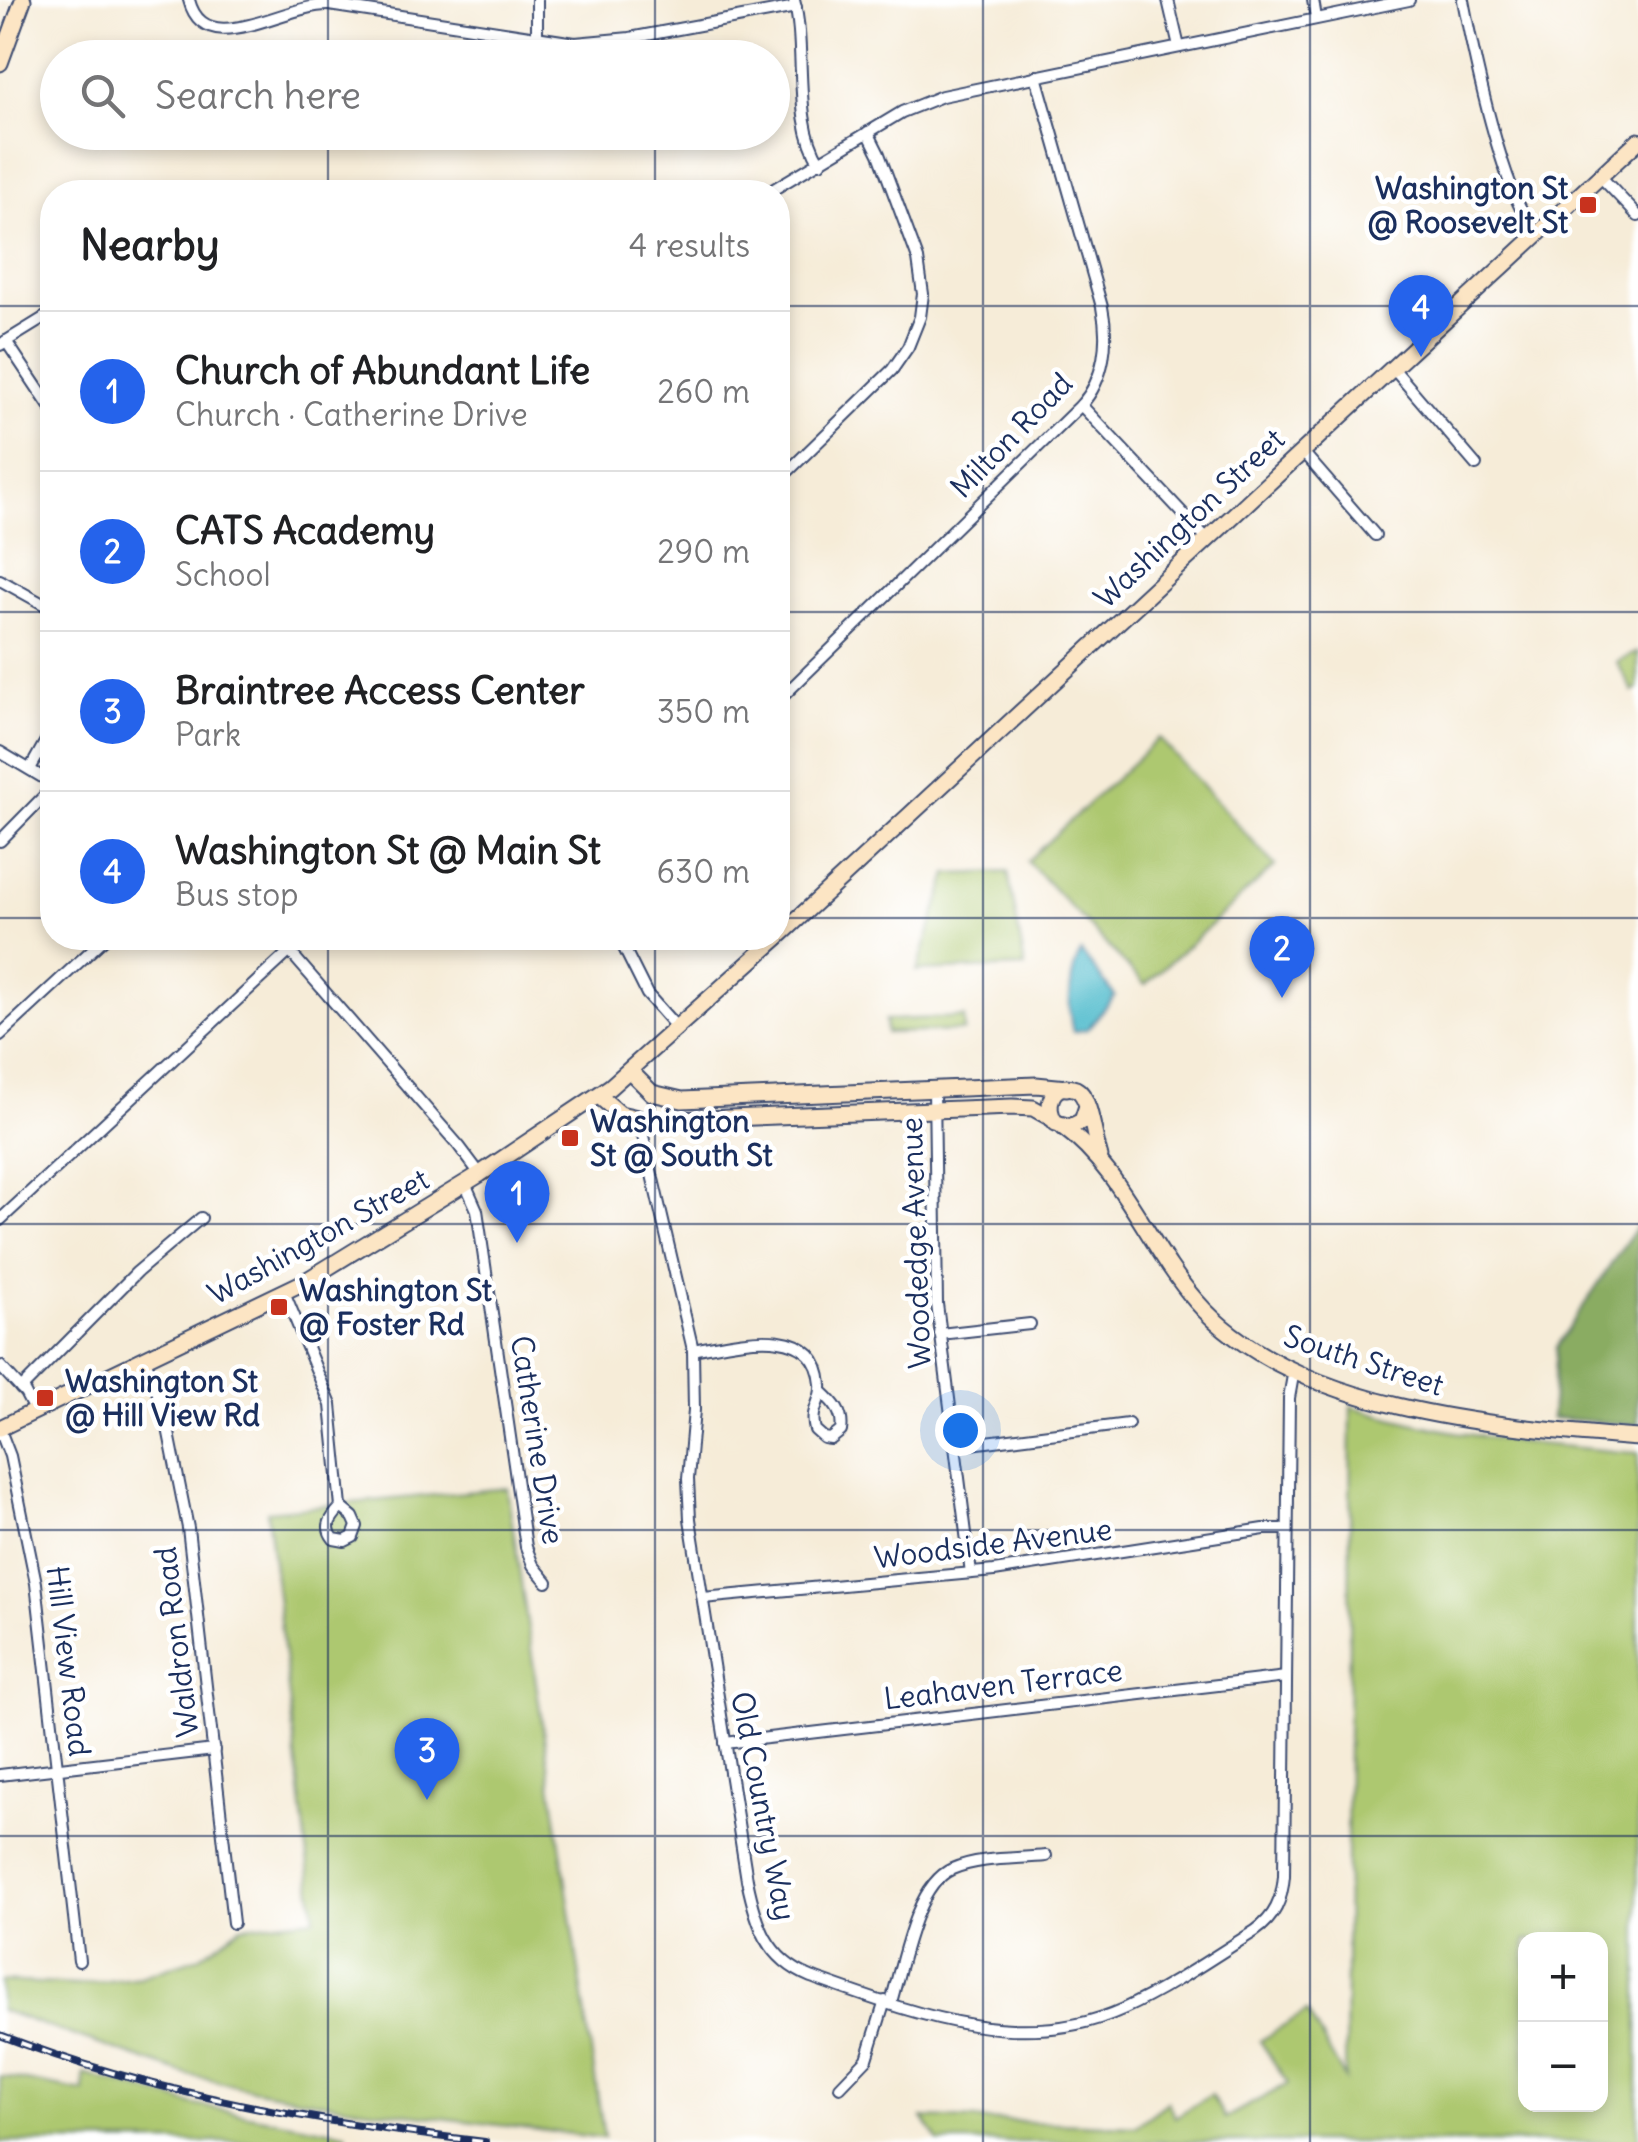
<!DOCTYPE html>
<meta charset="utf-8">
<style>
body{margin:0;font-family:Delius,sans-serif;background:#f2f2f2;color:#202124}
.controls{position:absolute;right:30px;bottom:30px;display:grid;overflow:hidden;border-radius:20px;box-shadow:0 5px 15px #0003}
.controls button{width:90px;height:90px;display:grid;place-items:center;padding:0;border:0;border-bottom:2px solid #e0e0e0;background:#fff;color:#202124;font:50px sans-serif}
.you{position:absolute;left:960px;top:1430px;width:35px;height:35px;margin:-25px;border:8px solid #fff;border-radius:50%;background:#1a73e8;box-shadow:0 0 0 15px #1a73e833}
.badge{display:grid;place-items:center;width:65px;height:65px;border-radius:50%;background:#2563eb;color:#fff;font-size:32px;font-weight:700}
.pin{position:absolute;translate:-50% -82px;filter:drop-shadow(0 2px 5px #0008)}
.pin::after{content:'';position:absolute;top:52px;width:35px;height:30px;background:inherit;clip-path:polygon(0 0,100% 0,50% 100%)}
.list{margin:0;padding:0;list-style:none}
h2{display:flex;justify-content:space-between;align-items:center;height:130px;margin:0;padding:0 40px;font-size:42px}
h2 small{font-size:32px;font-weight:400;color:#757577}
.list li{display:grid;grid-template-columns:65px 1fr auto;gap:30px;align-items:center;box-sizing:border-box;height:160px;padding:0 40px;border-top:2px solid #e0e0e0}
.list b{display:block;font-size:38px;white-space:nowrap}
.list p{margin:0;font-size:32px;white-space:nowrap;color:#757577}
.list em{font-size:32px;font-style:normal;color:#757577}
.icon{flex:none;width:55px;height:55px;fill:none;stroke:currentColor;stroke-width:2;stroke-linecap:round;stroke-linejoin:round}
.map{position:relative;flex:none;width:1638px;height:2142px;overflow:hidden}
.search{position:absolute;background:#fff;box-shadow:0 5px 15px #0003;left:40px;top:40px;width:750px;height:110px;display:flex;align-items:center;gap:25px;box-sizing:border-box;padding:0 35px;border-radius:55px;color:#757577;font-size:38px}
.panel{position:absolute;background:#fff;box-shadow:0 5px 15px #0003;left:40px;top:180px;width:750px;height:770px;border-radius:40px}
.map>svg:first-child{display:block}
.green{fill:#adc86f;stroke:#647c66;stroke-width:2.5;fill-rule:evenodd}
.forest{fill:#8aac62;stroke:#526e60;stroke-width:2.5}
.water{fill:#50bbcc;stroke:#367595;stroke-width:2.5}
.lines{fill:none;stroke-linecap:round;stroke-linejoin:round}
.street-casing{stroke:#3c4b70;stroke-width:14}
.secondary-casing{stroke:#3c4b70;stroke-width:19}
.street{stroke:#fff;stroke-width:10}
.secondary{stroke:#fce5c4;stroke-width:15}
.rail-casing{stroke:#1b2f5e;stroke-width:8}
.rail{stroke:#fff;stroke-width:4;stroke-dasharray:11;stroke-linecap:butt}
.grid{fill:none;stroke:#1b2f5e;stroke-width:2.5;stroke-opacity:0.55}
.poi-dot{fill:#c8321e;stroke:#fff;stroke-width:4}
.labels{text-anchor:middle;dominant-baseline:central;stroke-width:9;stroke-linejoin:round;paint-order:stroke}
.poi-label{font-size:30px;font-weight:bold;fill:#1b2f5e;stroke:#fff;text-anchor:start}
.street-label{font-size:30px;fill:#1b2f5e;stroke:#fff}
</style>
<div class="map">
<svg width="1638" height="2142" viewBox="0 0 1638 2142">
<rect width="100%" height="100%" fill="#fff"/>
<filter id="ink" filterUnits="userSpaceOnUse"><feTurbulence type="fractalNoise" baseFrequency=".01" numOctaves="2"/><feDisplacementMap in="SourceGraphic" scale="20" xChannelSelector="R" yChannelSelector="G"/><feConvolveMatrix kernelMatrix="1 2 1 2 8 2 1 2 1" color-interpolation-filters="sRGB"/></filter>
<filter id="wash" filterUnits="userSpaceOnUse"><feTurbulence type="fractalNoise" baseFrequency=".0048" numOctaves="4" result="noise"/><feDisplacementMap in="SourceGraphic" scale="40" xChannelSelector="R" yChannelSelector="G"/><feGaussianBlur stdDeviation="2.25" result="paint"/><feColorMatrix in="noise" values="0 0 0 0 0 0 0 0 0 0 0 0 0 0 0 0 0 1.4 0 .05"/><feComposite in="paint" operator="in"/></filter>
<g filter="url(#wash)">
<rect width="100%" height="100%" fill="#f6ecd8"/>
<g class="green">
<polygon points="1638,652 1638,689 1633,692 1617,662"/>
<polygon points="1159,738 1275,866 1145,985 1027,861"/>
<polygon points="1008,872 1025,967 917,971 948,874"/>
<polygon points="964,1017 964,1031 886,1033 885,1020"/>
<path d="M 1351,1406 C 1445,1437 1540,1445 1638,1453 L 1638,2142 L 939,2142 L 923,2118 L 1136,2126 L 1168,2102 L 1175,2117 L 1211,2095 L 1225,2118 L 1288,2084 L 1260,2041 L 1307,2012 L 1345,2079 ZM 1526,1940 L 1600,1940 L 1600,2104 L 1526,2104 Z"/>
<polygon points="507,1488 604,2138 344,2106 241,2087 188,2075 0,2010 0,1981 77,1985 140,1977 199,1957 242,1926 315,1918 267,1511"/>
<polygon points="84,2074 195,2105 346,2133 347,2142 0,2142 0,2076 84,2092"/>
</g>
<polygon class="forest" points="1638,1224 1638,1425 1551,1418 1556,1347"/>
<path class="water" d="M 1081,952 L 1115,996 L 1087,1029 L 1073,1032 C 1067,1011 1069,972 1081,952 Z"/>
</g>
<g filter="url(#ink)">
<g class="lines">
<g class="street-casing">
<g id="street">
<path d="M 189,0 C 205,62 284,4 329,5 L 575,43 L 630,38 L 796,7"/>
<polyline points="537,0 537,39"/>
<path d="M 794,0 C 807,50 792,120 820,163"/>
<polyline points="1168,0 1179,47"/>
<polyline points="1313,0 1316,18"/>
<path d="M 1463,0 C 1473,52 1503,198 1537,234"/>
<polyline points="1600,176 1638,216"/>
<polyline points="769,192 902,112 942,96 1409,0"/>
<polyline points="6,341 52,410"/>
<polyline points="0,345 52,313"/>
<polyline points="1392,367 1476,465"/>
<polyline points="1081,405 1207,539"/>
<polyline points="1302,451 1375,535"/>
<polyline points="778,481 892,370 908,347 920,317 923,294 918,259 879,154 868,132"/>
<polyline points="0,580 52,609"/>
<path d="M 778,701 L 1081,405 C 1105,379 1109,340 1102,307 L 1036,76"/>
<polyline points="0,752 52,783"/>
<polyline points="30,769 52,730"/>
<polyline points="0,841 52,788"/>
<polyline points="278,938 459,1146 480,1174"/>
<polyline points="619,938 647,994 678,1029"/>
<polyline points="0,1035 105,938"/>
<polyline points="934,1089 937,1304 971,1573"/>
<path d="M 642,1120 L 643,1136 L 693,1350 L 694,1410 L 688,1479 L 690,1519 L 747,1880 C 756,1923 766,1959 811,1977 C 910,2012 1020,2056 1123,2009 C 1169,1988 1212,1958 1255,1931 C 1275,1917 1282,1900 1284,1876 L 1289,1398 L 1294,1370"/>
<polyline points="465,1183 477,1210 526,1547 533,1565 547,1582"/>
<polyline points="0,1220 290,951"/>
<polyline points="284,1292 331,1405 341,1507"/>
<polyline points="940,1334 1030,1324"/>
<path d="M 693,1350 C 733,1343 816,1319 821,1384 C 823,1401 809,1409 815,1430 L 824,1438 L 831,1439 L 841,1431 C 844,1413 834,1403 822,1392"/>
<polyline points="145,1359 165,1413 188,1528 233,1923"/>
<polyline points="0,1366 25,1393 35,1412"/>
<polyline points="21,1389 137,1272 201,1218"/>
<polyline points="0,1430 10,1456 36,1583 79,1961"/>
<polyline points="955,1446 1128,1424"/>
<path d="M 341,1507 L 353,1517 L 357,1526 L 353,1537 L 345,1541 L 334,1539 C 323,1526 332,1517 341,1507 Z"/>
<polyline points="703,1598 994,1571 1264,1529 1287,1529"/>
<polyline points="725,1743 1286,1677"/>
<polyline points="0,1775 214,1750"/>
<path d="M 891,2002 C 902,1966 915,1885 952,1869 C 980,1857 1016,1859 1046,1856"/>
<polyline points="840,2087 867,2059 885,2001"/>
</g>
</g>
<g class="secondary-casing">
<g id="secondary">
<polyline points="0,63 23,0"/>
<polyline points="778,937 1638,141"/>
<polyline points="630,1071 652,1093 682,1100 1036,1085 1067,1088"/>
<polyline points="599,1096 620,1114 650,1121 1012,1107 1033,1108 1051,1118"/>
<path d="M 1087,1106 L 1082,1121 L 1070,1127 L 1056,1123 C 1043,1108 1052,1079 1076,1089 C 1091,1096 1094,1141 1100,1157"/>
<path d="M 1063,1127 C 1123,1171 1148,1246 1196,1301 C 1292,1412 1501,1427 1638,1438"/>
<polyline points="0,1428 304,1282 480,1174 610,1087 777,938"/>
</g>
</g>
<use href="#street" class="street"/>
<use href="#secondary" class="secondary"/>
<g class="rail-casing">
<path id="rail" d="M 0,2035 C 154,2095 322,2123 485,2142"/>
</g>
<use href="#rail" class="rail"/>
</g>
</g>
<path class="grid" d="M 328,0 L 328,58M 655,0 L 655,58M 983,0 L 983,2142M 1310,0 L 1310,2142M 328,132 L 328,192M 655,132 L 655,192M 0,306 L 52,306M 778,306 L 1638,306M 0,612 L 52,612M 778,612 L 1638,612M 0,918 L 52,918M 778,918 L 1638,918M 328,938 L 328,2142M 655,938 L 655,2142M 0,1224 L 1638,1224M 0,1530 L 1638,1530M 0,1836 L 1638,1836"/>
<g class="poi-dot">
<rect x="1578" y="195" width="20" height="20" rx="5"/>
<rect x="560" y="1128" width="20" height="20" rx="5"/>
<rect x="269" y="1297" width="20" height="20" rx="5"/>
<rect x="35" y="1388" width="20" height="20" rx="5"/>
</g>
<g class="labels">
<g class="poi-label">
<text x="1568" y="188" text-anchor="end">Washington St<tspan x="1568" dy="34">@ Roosevelt St</tspan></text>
<text x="590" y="1121">Washington<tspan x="590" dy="34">St @ South St</tspan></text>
<text x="299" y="1290">Washington St<tspan x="299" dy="34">@ Foster Rd</tspan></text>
<text x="65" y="1381">Washington St<tspan x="65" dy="34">@ Hill View Rd</tspan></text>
</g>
<g class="street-label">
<text transform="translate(1011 435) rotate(-46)">Milton Road</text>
<text transform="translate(1189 518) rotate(-43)">Washington Street</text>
<text transform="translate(318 1236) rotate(-29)">Washington Street</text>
<text transform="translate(915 1243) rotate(-92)">Woodedge Avenue</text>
<text transform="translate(1364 1360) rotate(18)">South Street</text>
<text transform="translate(538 1440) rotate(81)">Catherine Drive</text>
<text transform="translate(993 1543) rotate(-7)">Woodside Avenue</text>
<text transform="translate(176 1642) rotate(-97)">Waldron Road</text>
<text transform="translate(69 1661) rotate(83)">Hill View Road</text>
<text transform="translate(1003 1684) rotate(-7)">Leahaven Terrace</text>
<text transform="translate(764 1806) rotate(79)">Old Country Way</text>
</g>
</g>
</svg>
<div class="controls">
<button>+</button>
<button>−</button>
</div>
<div class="you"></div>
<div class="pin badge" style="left:517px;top:1243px">1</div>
<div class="pin badge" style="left:1282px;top:998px">2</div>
<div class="pin badge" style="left:427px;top:1800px">3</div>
<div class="pin badge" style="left:1421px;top:357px">4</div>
<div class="search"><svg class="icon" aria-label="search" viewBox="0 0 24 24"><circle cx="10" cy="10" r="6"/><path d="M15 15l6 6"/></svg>Search here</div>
<section class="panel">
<h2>Nearby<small>4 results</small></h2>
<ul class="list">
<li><span class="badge">1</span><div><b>Church of Abundant Life</b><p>Church · Catherine Drive</p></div><em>260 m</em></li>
<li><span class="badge">2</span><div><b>CATS Academy</b><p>School</p></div><em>290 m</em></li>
<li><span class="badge">3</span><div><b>Braintree Access Center</b><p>Park</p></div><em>350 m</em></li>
<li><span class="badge">4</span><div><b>Washington St @ Main St</b><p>Bus stop</p></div><em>630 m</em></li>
</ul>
</section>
</div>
